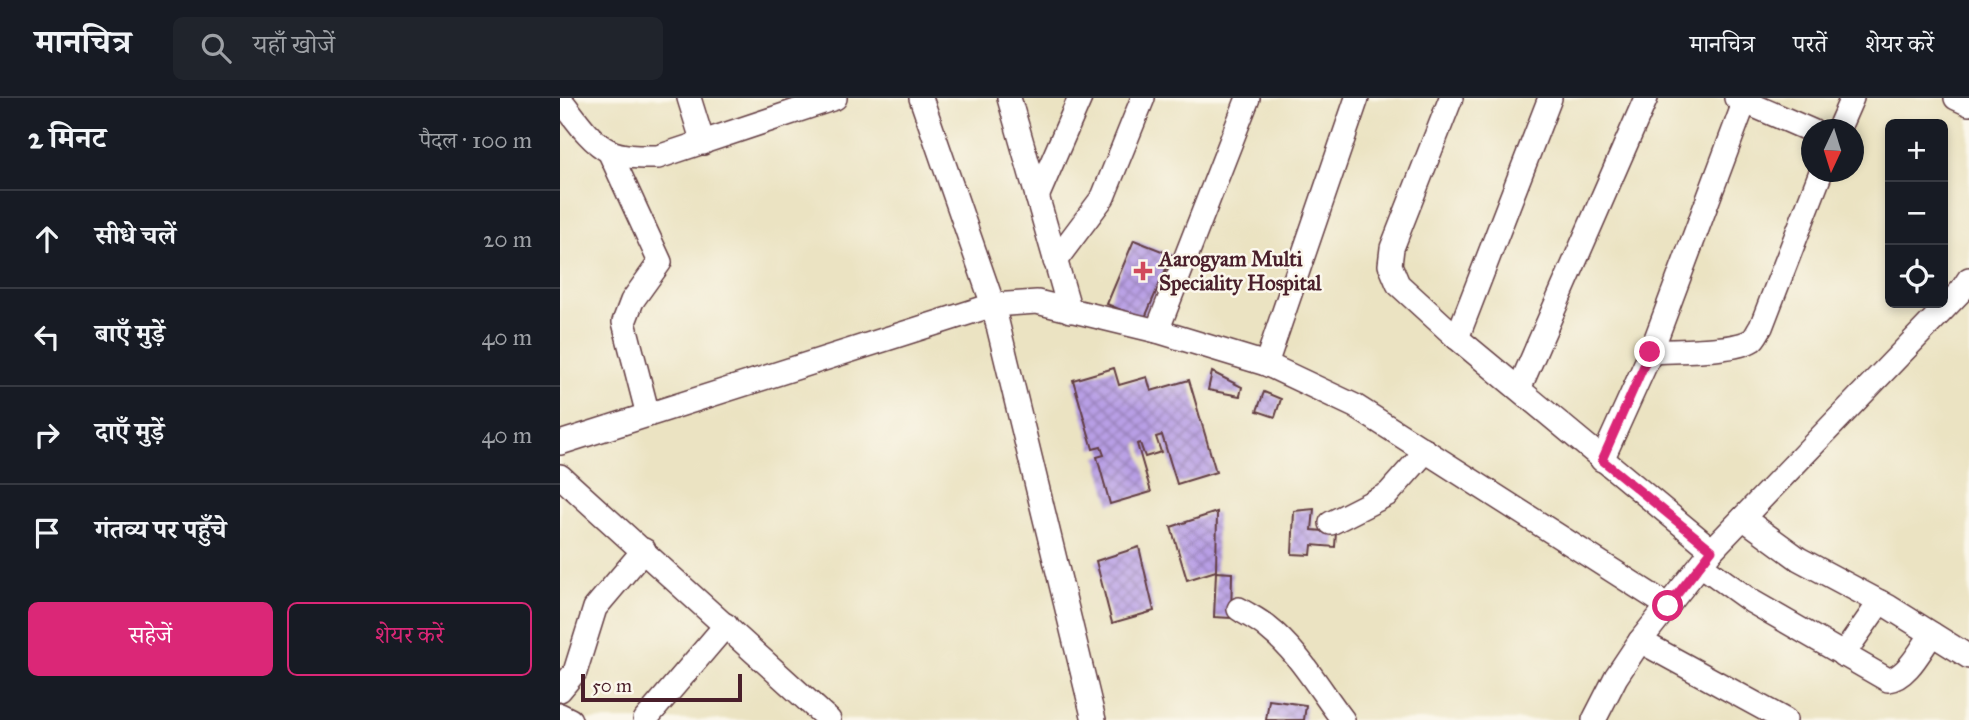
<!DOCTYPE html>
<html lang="hi">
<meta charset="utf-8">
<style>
body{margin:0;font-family:"IM FELL Great Primer","Noto Serif Devanagari",serif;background:#20242c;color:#f1f3f6}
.controls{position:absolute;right:21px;top:21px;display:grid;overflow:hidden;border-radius:10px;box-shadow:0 4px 10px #0003}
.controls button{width:63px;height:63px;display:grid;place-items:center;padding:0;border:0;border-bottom:2px solid #363941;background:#171b24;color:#f1f3f6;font:35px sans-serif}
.compass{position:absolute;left:1241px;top:21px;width:63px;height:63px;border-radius:50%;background:#171b24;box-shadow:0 4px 10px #0003;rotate:184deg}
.scale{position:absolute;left:21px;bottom:18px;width:161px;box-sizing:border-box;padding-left:7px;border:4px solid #4a1f2b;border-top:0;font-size:19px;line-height:24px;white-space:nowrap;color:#4a1f2b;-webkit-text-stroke:5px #fbf7ec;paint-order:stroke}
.stop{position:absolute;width:21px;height:21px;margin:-16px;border:5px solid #db2777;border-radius:50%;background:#fff}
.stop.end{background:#db2777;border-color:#fff;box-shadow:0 2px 7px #0008}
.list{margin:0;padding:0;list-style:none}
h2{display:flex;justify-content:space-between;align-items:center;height:91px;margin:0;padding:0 28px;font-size:30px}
h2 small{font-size:23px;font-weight:400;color:#9ea1a6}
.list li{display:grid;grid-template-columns:46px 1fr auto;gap:21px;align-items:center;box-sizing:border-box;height:98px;padding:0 28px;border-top:2px solid #363941}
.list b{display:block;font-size:26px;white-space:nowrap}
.list em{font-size:23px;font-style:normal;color:#9ea1a6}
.actions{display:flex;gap:14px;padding:21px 28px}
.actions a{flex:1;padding:16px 0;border:2px solid #db2777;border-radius:10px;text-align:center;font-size:24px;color:#db2777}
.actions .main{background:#db2777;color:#fff}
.icon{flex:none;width:38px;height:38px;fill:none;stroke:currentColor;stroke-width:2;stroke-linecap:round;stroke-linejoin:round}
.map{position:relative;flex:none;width:1409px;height:622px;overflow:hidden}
header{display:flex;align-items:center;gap:42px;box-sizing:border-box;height:98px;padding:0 35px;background:#171b24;border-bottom:2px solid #363941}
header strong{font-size:33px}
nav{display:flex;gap:38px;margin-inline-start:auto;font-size:24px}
.search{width:490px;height:63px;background:#20242c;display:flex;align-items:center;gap:18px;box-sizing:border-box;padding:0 24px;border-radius:10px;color:#9ea1a6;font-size:26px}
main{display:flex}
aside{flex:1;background:#171b24}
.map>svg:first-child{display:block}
.building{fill:url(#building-cross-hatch)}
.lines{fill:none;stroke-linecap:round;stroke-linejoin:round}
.minor-casing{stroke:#623c42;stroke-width:26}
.minor{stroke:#fff;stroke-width:23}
.route{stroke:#db2777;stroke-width:9}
.poi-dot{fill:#d1495b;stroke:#fbf7ec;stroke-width:2.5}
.labels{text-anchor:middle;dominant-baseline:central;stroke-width:5;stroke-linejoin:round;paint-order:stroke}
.poi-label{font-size:21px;font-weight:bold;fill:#4a1f2b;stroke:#fbf7ec;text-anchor:start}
</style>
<header>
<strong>मानचित्र</strong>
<div class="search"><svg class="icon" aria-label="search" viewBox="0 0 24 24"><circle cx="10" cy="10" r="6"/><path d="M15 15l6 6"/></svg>यहाँ खोजें</div>
<nav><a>मानचित्र</a><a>परतें</a><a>शेयर करें</a></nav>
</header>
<main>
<aside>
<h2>2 मिनट<small>पैदल · 100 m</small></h2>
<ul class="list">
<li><svg class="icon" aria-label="ahead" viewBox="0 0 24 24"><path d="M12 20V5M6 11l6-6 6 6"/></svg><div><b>सीधे चलें</b></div><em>20 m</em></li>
<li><svg class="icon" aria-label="left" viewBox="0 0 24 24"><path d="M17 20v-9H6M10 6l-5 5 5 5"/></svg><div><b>बाएँ मुड़ें</b></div><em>40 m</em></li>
<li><svg class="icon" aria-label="right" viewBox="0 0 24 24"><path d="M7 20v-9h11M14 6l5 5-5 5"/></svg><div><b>दाएँ मुड़ें</b></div><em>40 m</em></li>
<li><svg class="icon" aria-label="arrive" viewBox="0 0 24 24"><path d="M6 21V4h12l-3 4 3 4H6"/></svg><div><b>गंतव्य पर पहुँचे</b></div></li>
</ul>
<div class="actions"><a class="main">सहेजें</a><a>शेयर करें</a></div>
</aside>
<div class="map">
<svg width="1409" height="622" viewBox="0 0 1409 622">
<defs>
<pattern id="building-cross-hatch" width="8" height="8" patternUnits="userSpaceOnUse" patternTransform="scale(1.75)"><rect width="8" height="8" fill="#b89fe5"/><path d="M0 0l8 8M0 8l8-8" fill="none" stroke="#9881ba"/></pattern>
</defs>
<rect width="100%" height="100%" fill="#fbf7ec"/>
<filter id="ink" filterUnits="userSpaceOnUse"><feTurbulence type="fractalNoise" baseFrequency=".0143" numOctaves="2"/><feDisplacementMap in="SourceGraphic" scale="14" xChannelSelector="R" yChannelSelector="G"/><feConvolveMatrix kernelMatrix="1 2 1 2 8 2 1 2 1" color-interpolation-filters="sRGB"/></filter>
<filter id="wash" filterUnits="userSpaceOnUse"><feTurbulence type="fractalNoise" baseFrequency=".00686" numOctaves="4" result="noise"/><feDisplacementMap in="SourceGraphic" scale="28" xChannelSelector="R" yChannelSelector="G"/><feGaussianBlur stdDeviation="1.57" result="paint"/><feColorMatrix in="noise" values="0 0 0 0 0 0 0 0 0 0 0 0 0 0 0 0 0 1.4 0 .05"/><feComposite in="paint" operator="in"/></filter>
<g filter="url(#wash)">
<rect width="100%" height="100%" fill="#ebe3c2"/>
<g id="blocks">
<g class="building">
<polygon points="574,142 612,157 584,222 547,206"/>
<polygon points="554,270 559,287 587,279 591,293 629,282 656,374 617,386 602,337 596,339 601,354 585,359 580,345 577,346 591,394 550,406 537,359 544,357 541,349 533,351 513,282"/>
<polygon points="652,274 682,289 680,298 648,292"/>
<polygon points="704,294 721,301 715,319 697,313"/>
<polygon points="754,411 752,432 776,434 775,449 752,447 751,457 732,456 734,413"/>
<polygon points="657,414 656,473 627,482 611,429"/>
<polygon points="579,449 594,513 552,525 536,463"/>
<polygon points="656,474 672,475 671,520 654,519"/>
<polygon points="709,602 746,607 744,622 706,622"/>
</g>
</g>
</g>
<g filter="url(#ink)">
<use href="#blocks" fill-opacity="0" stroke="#623c42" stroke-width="2"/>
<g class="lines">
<g class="minor-casing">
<g id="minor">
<polyline points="129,0 143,45"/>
<polyline points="361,0 433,207 534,622"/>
<polyline points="449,0 510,213"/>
<polyline points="891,0 832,150 830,167 838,186 897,240 1152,452"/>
<polyline points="1176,0 1252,33"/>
<polyline points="1396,0 1409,6"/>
<path d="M 0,1 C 14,18 29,43 49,53 C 63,60 83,59 98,59 L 275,0"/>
<polyline points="1278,32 1292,0"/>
<polyline points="49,53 100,164 72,203 64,224 88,317"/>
<polyline points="477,99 520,0"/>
<polyline points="495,163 543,99 583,0"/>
<polyline points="597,233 688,0"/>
<polyline points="897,240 990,0"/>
<path d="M 1091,254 C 1114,252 1174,254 1192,242 C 1196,239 1198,233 1201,229 L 1261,74"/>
<polyline points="706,266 797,0"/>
<polyline points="959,291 1086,0"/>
<polyline points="0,345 433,207 477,204 597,233 706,266 795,308 1108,508"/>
<polyline points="1042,362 1091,254 1186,0"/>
<polyline points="0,378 269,622"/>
<polyline points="1183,420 1239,461 1329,509 1409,559"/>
<polyline points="771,425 828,396 866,353"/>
<path d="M 1141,467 L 1191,503 L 1328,582 C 1347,580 1361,551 1372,536"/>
<path d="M 679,511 C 688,517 699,522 707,529 C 739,554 759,591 783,622"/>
<polyline points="1080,543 1225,622"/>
<polyline points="1283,557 1320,504"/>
<polyline points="0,592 15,574 35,510 84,452"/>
<polyline points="0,617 10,622"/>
<polyline points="85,622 166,527"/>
<polyline points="1034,622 1056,579 1080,543 1152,452 1401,193 1409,181"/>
</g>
</g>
<use href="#minor" class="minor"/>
</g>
</g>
<g class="lines" filter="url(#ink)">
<polyline class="route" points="1090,254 1042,362 1152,452 1108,508"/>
</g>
<path class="poi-dot" d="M579.5 162.5h7v7h7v7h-7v7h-7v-7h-7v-7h7z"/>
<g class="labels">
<g class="poi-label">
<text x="599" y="161">Aarogyam Multi<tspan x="599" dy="24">Speciality Hospital</tspan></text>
</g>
</g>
</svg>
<div class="controls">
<button>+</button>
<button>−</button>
<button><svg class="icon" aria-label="locate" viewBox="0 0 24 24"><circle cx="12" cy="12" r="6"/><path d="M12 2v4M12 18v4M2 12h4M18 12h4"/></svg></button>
</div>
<svg class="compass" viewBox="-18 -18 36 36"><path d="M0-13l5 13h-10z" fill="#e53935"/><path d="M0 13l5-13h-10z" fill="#9ea1a6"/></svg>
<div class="scale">50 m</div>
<div class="stop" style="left:1108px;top:508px"></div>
<div class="stop end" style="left:1090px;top:254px"></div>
</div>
</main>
